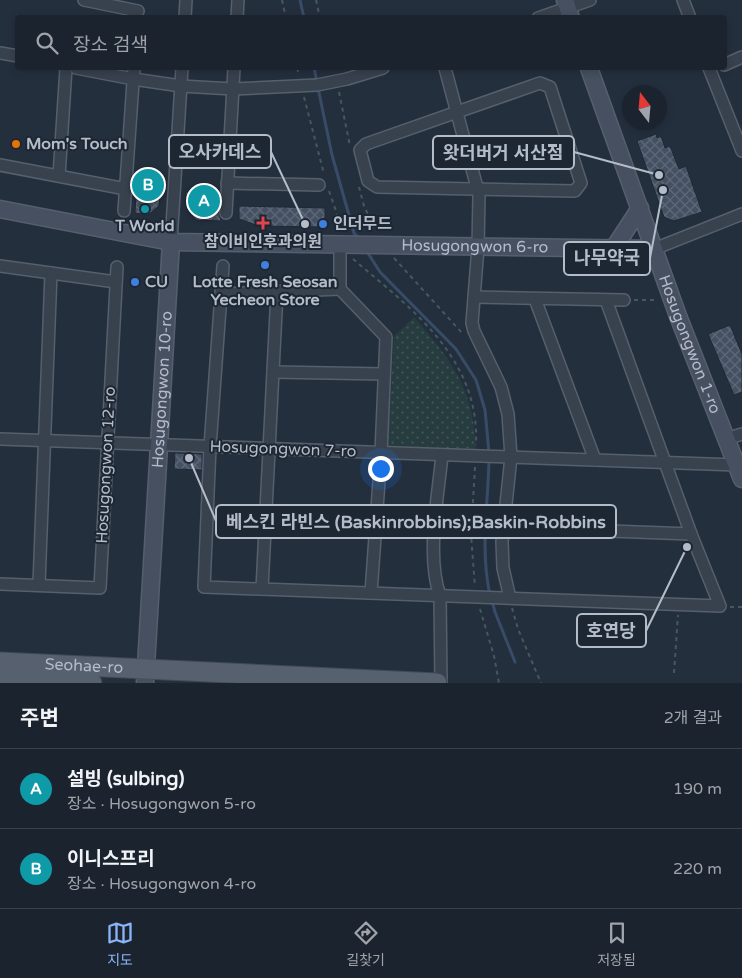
<!DOCTYPE html>
<html lang="ko">
<meta charset="utf-8">
<style>
body{margin:0;font-family:"Varela Round","Noto Sans KR",sans-serif;background:#242b36;color:#f1f3f6}
.compass{position:absolute;left:622px;top:85px;width:45px;height:45px;border-radius:50%;background:#1b232e;box-shadow:0 2px 8px #0003;rotate:344deg}
.you{position:absolute;left:380px;top:468px;width:18px;height:18px;margin:-12px;border:4px solid #fff;border-radius:50%;background:#1a73e8;box-shadow:0 0 0 8px #1a73e833}
.badge{display:grid;place-items:center;width:32px;height:32px;border-radius:50%;background:#8ab4f8;color:#fff;font-size:16px;font-weight:700}
.pin{position:absolute;translate:-50% -50%;border:2px solid #fff;box-shadow:0 1px 5px #0006}
.list{margin:0;padding:0;list-style:none}
h2{display:flex;justify-content:space-between;align-items:center;height:65px;margin:0;padding:0 20px;font-size:21px}
h2 small{font-size:16px;font-weight:400;color:#a0a4aa}
.list li{display:grid;grid-template-columns:32px 1fr auto;gap:15px;align-items:center;box-sizing:border-box;height:80px;padding:0 20px;border-top:1px solid #39404a}
.list b{display:block;font-size:19px;white-space:nowrap}
.list p{margin:0;font-size:16px;white-space:nowrap;color:#a0a4aa}
.list em{font-size:16px;font-style:normal;color:#a0a4aa}
.icon{flex:none;width:28px;height:28px;fill:none;stroke:currentColor;stroke-width:2;stroke-linecap:round;stroke-linejoin:round}
.map{position:relative;flex:none;width:742px;height:683px;overflow:hidden}
.search{position:absolute;background:#1b232e;box-shadow:0 2px 8px #0003;left:15px;right:15px;top:15px;height:55px;display:flex;align-items:center;gap:12px;box-sizing:border-box;padding:0 18px;border-radius:5px;color:#a0a4aa;font-size:19px}
.sheet{height:225px;background:#1b232e}
nav{display:flex;justify-content:space-around;align-items:center;box-sizing:border-box;height:70px;border-top:1px solid #39404a;background:#1b232e;font-size:14px;color:#a0a4aa}
nav a{display:grid;justify-items:center;gap:2px}
nav .on{color:#8ab4f8}
.map>svg:first-child{display:block}
.park{fill:url(#park-dots)}
.lines{fill:none;stroke-linecap:round;stroke-linejoin:round}
.stream{stroke:#394c67;stroke-width:3}
.building{fill:url(#building-cross-hatch);stroke:#1f2835}
.street-casing{stroke:#565f6c;stroke-width:14}
.secondary-casing{stroke:#565f6c;stroke-width:19}
.primary-casing{stroke:#414a57;stroke-width:21}
.path{stroke:#44595c;stroke-width:2;stroke-dasharray:4 4;stroke-linecap:butt}
.street{stroke:#38414e;stroke-width:11}
.secondary{stroke:#465061;stroke-width:16}
.primary{stroke:#56606e;stroke-width:19}
.food-dot{fill:#e8710a;stroke:#1d2633;stroke-width:2}
.culture-dot{fill:#0f9aa8;stroke:#1d2633;stroke-width:2}
.health-dot{fill:#e0444e;stroke:#1d2633;stroke-width:2}
.shop-dot{fill:#3f7fe0;stroke:#1d2633;stroke-width:2}
.labels{text-anchor:middle;dominant-baseline:central;stroke-width:4;stroke-linejoin:round;paint-order:stroke}
.poi-label{font-size:16px;font-weight:bold;fill:#b4bcc9;stroke:#1d2633;text-anchor:start}
.street-label{font-size:16px;fill:#b4bcc9;stroke:#1d2633}
.leader{fill:none;stroke:#b4bcc9;stroke-width:2}
.callout-dot{fill:#b4bcc9;stroke:#1d2633;stroke-width:2}
.callout{fill:#1d2633;stroke:#b4bcc9;stroke-width:2}
.callout-label{font-size:18px;text-anchor:middle;font-weight:bold;fill:#b4bcc9}
</style>
<div class="map">
<svg width="742" height="683" viewBox="0 0 742 683">
<defs>
<pattern id="park-dots" width="8" height="8" patternUnits="userSpaceOnUse" patternTransform="scale(1.25)"><rect width="8" height="8" fill="#263c3f"/><path d="M2 2h.1M6 6h.1" fill="none" stroke="#435659" stroke-width="1.8" stroke-linecap="round"/></pattern>
<pattern id="building-cross-hatch" width="8" height="8" patternUnits="userSpaceOnUse" patternTransform="scale(1.25)"><rect width="8" height="8" fill="#455162"/><path d="M0 0l8 8M0 8l8-8" fill="none" stroke="#5d6877"/></pattern>
</defs>
<rect width="100%" height="100%" fill="#242f3e"/>
<path class="park" d="M 414,317 C 453,362 473,388 476,449 L 388,446 L 394,336 Z"/>
<g class="lines">
<g class="stream">
<polyline points="300,0 304,18"/>
<polyline points="314,68 317,82"/>
<polyline points="318,88 332,155 354,233 358,238"/>
<polyline points="366,250 380,272 456,349 476,380 485,410 489,453"/>
<path d="M 489,460 C 488,505 480,550 490,595"/>
<polyline points="492,601 495,612 515,662"/>
</g>
</g>
<g class="building">
<polygon points="656,134 657,138 661,136 665,148 670,146 679,169 686,166 702,212 674,221 664,217 637,141"/>
<polygon points="162,174 159,206 148,215 135,213 137,175"/>
<polygon points="186,192 220,193 219,213 221,221 196,220 186,208"/>
<polygon points="239,206 325,208 325,227 259,226 239,219"/>
<polygon points="730,325 742,354 742,392 734,395 708,334"/>
<polygon points="175,453 202,454 202,470 174,469"/>
</g>
<g class="lines">
<g class="street-casing">
<g id="street">
<polyline points="84,0 138,11"/>
<polyline points="683,0 690,18"/>
<polyline points="185,18 186,0"/>
<polyline points="237,18 238,0"/>
<polyline points="538,18 590,0"/>
<polyline points="0,53 18,56"/>
<polyline points="724,65 742,57"/>
<polyline points="76,68 133,79 181,86 233,89 317,85 347,79 383,68"/>
<polyline points="445,68 479,195 478,247 472,323 474,331 501,387 508,414 511,457 502,542 503,568 510,598"/>
<polyline points="709,68 742,151"/>
<polygon points="540,83 550,87 581,183 575,191 377,187 368,181 360,150 366,144"/>
<polyline points="0,165 126,189"/>
<polyline points="59,176 66,68"/>
<polyline points="227,183 319,185"/>
<polyline points="124,211 134,68"/>
<polyline points="226,213 234,68"/>
<polyline points="171,242 182,68"/>
<polyline points="340,245 340,289 386,337 381,453 371,593"/>
<polyline points="654,249 742,214"/>
<polyline points="0,266 116,282"/>
<polyline points="223,266 210,447 204,587 720,606 691,534 606,300"/>
<polyline points="221,294 340,289"/>
<polyline points="474,297 624,300"/>
<polyline points="535,299 595,460"/>
<polyline points="273,372 384,374"/>
<polyline points="0,439 737,465"/>
<polyline points="726,439 742,434"/>
<polyline points="265,520 375,523"/>
<polyline points="504,527 691,534"/>
<polyline points="0,584 100,588 117,267"/>
<polyline points="39,584 51,273"/>
<polyline points="262,589 277,292"/>
<path d="M 441,683 L 440,596 C 426,556 438,497 442,455"/>
</g>
</g>
<g class="secondary-casing">
<g id="secondary">
<polyline points="565,0 571,18"/>
<path id="s1" d="M 589,68 L 678,316 L 742,479"/>
<path id="s2" d="M 0,209 L 171,242 L 654,249"/>
<polyline points="614,248 640,208"/>
<path id="s3" d="M 145,683 L 171,242"/>
</g>
</g>
<g class="primary-casing">
<g id="primary">
<path id="s4" d="M 0,662 L 437,683"/>
<polyline points="0,679 92,683"/>
</g>
</g>
<g class="path">
<polyline points="282,0 286,18"/>
<polyline points="316,0 320,18"/>
<polyline points="297,68 299,75"/>
<polyline points="339,92 350,146"/>
<polyline points="304,97 324,174"/>
<polyline points="359,187 364,206 376,231"/>
<polyline points="329,191 336,211 340,232"/>
<polyline points="394,258 463,334"/>
<path d="M 353,259 C 413,310 480,359 476,445"/>
<polyline points="634,300 657,300"/>
<polyline points="475,467 471,535 475,587"/>
<polyline points="730,607 742,607"/>
<polyline points="512,608 518,629 541,683"/>
<polyline points="480,609 494,656 499,683"/>
<polyline points="674,673 678,615"/>
</g>
<use href="#street" class="street"/>
<use href="#secondary" class="secondary"/>
<use href="#primary" class="primary"/>
</g>
<circle class="food-dot" cx="16" cy="144" r="5"/>
<circle class="culture-dot" cx="145" cy="209" r="5"/>
<path class="health-dot" d="M260.5 215.5h5v5h5v5h-5v5h-5v-5h-5v-5h5z"/>
<g class="shop-dot">
<circle cx="323" cy="224" r="5"/>
<circle cx="265" cy="265" r="5"/>
<circle cx="135" cy="282" r="5"/>
</g>
<g class="labels">
<g class="poi-label">
<text x="26" y="144">Mom's Touch</text>
<text x="333" y="224">인더무드</text>
<text x="145" y="226" text-anchor="middle">T World</text>
<text x="263" y="242" text-anchor="middle">참이비인후과의원</text>
<text x="145" y="282">CU</text>
<text x="265" y="282" text-anchor="middle">Lotte Fresh Seosan<tspan x="265" dy="18">Yecheon Store</tspan></text>
</g>
<g class="street-label">
<text stroke="none"><textPath href="#s2" startOffset="478">Hosugongwon 6-ro</textPath></text>
<text stroke="none"><textPath href="#s1" startOffset="294">Hosugongwon 1-ro</textPath></text>
<text stroke="none"><textPath href="#s3" startOffset="294">Hosugongwon 10-ro</textPath></text>
<text transform="translate(283 449) rotate(2)">Hosugongwon 7-ro</text>
<text transform="translate(106 465) rotate(-87)">Hosugongwon 12-ro</text>
<text stroke="none"><textPath href="#s4" startOffset="84">Seohae-ro</textPath></text>
</g>
</g>
<path class="leader" d="M305 224L271 152M659 175L574 152M663 190L650 258M189 458L216 521M687 547L646 631"/>
<g class="callout-dot">
<circle cx="305" cy="224" r="5"/>
<circle cx="659" cy="175" r="5"/>
<circle cx="663" cy="190" r="5"/>
<circle cx="189" cy="458" r="5"/>
<circle cx="687" cy="547" r="5"/>
</g>
<g class="callout">
<rect x="169" y="135" width="102" height="33" rx="5"/>
<rect x="433" y="136" width="141" height="33" rx="5"/>
<rect x="564" y="242" width="86" height="33" rx="5"/>
<rect x="216" y="505" width="400" height="33" rx="5"/>
<rect x="577" y="614" width="69" height="33" rx="5"/>
</g>
<g class="callout-label">
<text x="220" y="158">오사카데스</text>
<text x="503" y="159">왓더버거 서산점</text>
<text x="607" y="264">나무약국</text>
<text x="416" y="528">베스킨 라빈스 (Baskinrobbins);Baskin-Robbins</text>
<text x="611" y="637">호연당</text>
</g>
</svg>
<svg class="compass" viewBox="-18 -18 36 36"><path d="M0-13l5 13h-10z" fill="#e53935"/><path d="M0 13l5-13h-10z" fill="#a0a4aa"/></svg>
<div class="you"></div>
<div class="pin badge" style="left:204px;top:201px;background:#0f9aa8">A</div>
<div class="pin badge" style="left:148px;top:185px;background:#0f9aa8">B</div>
<div class="search"><svg class="icon" aria-label="search" viewBox="0 0 24 24"><circle cx="10" cy="10" r="6"/><path d="M15 15l6 6"/></svg>장소 검색</div>
</div>
<section class="sheet">
<h2>주변<small>2개 결과</small></h2>
<ul class="list">
<li><span class="badge" style="background:#0f9aa8">A</span><div><b>설빙 (sulbing)</b><p>장소 · Hosugongwon 5-ro</p></div><em>190 m</em></li>
<li><span class="badge" style="background:#0f9aa8">B</span><div><b>이니스프리</b><p>장소 · Hosugongwon 4-ro</p></div><em>220 m</em></li>
</ul>
</section>
<nav>
<a class="on"><svg class="icon" aria-label="map" viewBox="0 0 24 24"><path d="M3 6l6-2 6 2 6-2v14l-6 2-6-2-6 2zM9 4v14M15 6v14"/></svg>지도</a>
<a><svg class="icon" aria-label="directions" viewBox="0 0 24 24"><path d="M12 3l9 9-9 9-9-9zM9 14v-3h6M13 9l2 2-2 2"/></svg>길찾기</a>
<a><svg class="icon" aria-label="saved" viewBox="0 0 24 24"><path d="M7 4h10v16l-5-4-5 4z"/></svg>저장됨</a>
</nav>
